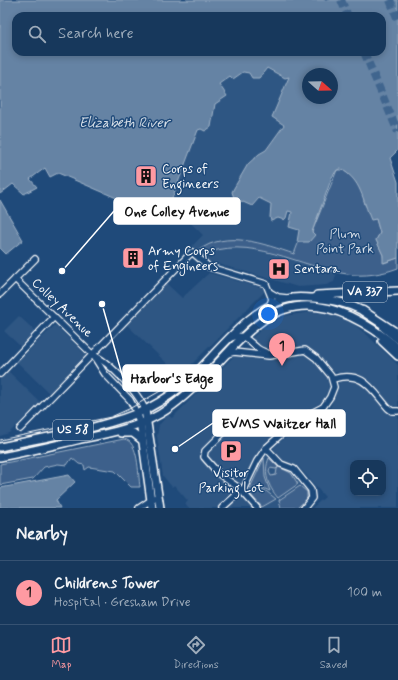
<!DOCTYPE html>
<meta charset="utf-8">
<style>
body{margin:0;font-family:Mynerve,sans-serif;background:#203f62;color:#f1f3f6}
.controls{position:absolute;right:12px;bottom:12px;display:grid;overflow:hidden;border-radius:8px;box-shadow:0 2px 6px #0003}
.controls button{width:36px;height:36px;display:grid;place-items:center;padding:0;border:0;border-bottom:1px solid #365272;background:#17385c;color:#f1f3f6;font:20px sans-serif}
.compass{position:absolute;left:302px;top:68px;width:36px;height:36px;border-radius:50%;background:#17385c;box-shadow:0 2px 6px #0003;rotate:110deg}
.you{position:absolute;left:268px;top:314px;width:14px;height:14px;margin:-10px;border:3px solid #fff;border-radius:50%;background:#1a73e8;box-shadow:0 0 0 6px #1a73e833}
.badge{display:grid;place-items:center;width:26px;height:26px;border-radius:50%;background:#ff9aa2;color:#111;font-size:13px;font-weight:700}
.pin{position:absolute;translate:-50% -33px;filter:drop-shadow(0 1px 2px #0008)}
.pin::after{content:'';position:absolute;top:21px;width:14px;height:12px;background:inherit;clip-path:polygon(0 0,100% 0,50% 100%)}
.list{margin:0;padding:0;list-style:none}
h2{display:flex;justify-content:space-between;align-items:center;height:52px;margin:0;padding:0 16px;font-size:17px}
h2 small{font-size:13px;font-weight:400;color:#9eacbb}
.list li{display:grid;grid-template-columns:26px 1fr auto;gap:12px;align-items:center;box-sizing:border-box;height:64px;padding:0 16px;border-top:1px solid #365272}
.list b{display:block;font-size:15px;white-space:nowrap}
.list p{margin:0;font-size:13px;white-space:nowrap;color:#9eacbb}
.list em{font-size:13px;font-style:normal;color:#9eacbb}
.icon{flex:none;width:22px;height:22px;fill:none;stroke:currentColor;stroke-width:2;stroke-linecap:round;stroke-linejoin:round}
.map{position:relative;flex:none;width:398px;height:508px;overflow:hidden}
.search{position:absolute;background:#17385c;box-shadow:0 2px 6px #0003;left:12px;right:12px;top:12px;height:44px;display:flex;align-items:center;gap:10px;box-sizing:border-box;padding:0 14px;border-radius:12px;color:#9eacbb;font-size:15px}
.sheet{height:116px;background:#17385c}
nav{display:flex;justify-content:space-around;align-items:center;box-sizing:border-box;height:56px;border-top:1px solid #365272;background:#17385c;font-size:11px;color:#9eacbb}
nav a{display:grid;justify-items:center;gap:2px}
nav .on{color:#ff9aa2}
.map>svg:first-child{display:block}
.built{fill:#2e5683;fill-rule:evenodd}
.green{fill:#3c618b;stroke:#9eb0c5}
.water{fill:#6583a4;stroke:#a3b5c8;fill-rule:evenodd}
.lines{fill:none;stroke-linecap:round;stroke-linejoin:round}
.highway-tunnel{stroke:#41658e;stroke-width:8;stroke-dasharray:8 4;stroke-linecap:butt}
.minor-casing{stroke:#fff;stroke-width:8}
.major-casing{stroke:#fff;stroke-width:10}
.highway-casing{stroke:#fff;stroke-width:11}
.minor{stroke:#1f4a7a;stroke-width:5.5}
.major{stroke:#1f4a7a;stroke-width:7}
.highway{stroke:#1f4a7a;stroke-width:8}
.tram{stroke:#fff;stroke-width:1}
.labels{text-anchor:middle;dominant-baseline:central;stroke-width:3;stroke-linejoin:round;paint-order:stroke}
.shield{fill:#1f4a7a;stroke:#bcc9d7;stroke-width:1}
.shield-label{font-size:12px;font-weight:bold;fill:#fff}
.poi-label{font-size:13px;fill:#fff;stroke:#1f4a7a;text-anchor:start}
.park-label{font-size:13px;fill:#d8dfe8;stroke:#1f4a7a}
.street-label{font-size:13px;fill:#fff;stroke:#1f4a7a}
.water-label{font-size:14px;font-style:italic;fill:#d8e0e8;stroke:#1f4a7a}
.leader{fill:none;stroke:#fff;stroke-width:1.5}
.callout-dot{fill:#fff;stroke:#1f4a7a;stroke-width:1.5}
.callout{fill:#fff;stroke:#fff;stroke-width:1.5}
.callout-label{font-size:14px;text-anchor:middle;font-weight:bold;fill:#111}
</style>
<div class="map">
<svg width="398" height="508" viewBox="0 0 398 508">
<rect width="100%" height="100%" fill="#1f4a7a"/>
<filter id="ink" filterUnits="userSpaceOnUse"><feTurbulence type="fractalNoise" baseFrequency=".025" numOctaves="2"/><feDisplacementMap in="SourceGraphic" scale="8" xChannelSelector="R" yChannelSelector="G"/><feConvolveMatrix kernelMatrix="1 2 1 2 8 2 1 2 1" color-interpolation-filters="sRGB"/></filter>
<g filter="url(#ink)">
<g class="built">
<polygon points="267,68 285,77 289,77 273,116 284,125 266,151 248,164 252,206 260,198 271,204 271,220 278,218 284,219 286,218 288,211 292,212 295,228 299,232 299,241 294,254 257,242 235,240 213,243 198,251 192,246 203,235 169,202 165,203 171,201 198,130 213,116 219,84 231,76"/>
<polygon points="232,247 257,250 337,272 334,282 326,285 298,287 208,261 202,256 215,250"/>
<polygon points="209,273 263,288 264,292 180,376 127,325 167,284 182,298"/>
<path d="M 311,312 L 331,314 L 351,322 L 367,335 L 398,365 L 398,508 L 312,508 L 325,497 L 298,466 L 285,462 L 274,450 L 274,447 L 300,425 L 326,412 L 330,408 L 338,388 L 339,373 L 334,372 L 327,377 L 329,388 L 322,402 L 305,411 L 287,423 L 266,442 L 256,454 L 263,459 L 266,456 L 269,456 L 280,468 L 291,472 L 308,492 L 306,501 L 298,508 L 188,508 L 185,504 L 188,501 L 174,485 L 172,487 L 163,476 L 157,436 L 159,425 L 168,415 L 172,418 L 234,356 L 240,356 L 264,360 L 263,349 L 252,338 L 263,328 L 284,316 ZM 353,463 L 383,463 L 383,493 L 353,493 Z"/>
<polygon points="19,316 35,331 20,346 4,331"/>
<polygon points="55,325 86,355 49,393 17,362"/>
<polygon points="8,371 40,402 9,433 0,436 0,379"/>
</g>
<g class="green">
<path d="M 337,170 L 343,170 L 354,178 L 362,191 L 365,205 L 376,219 L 380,233 L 376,240 L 383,255 L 384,263 L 398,258 L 398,268 C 382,274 364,277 347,274 C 302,268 246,232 202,256 L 198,251 C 226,229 264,244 294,254 L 299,241 L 314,236 L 312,232 Z"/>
<path d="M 124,439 C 139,441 138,474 140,487 L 131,487 L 115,471 L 89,467 L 85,470 L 84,465 L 79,464 L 72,458 L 67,465 L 58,464 L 44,467 L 33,479 L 0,485 L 0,464 Z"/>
<polygon points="264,458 265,477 270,491 263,488 250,488"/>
<path d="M 269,458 L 278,467 L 276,469 L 270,468 L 269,472 L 271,476 L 276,475 L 277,469 L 279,467 L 291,473 L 298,484 L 278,498 C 268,486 263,473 269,458 Z"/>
<polygon points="300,486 307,492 307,499 297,508 281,508 279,500"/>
<polygon points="254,489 266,491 276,499 262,507 249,493"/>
</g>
<g class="water">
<path d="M 0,0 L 398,0 L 398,150 L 390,158 L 398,182 L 398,258 L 383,263 L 383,255 L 376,240 L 380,233 L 376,219 L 371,220 C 362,199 362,181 341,169 L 337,170 L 332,177 L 312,232 L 315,235 L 309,242 L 297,242 L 299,230 L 289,227 L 292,212 L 288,211 L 286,218 L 284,220 L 278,218 L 271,221 L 270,217 L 271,204 L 259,198 L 252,206 L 234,198 L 232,192 L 234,188 L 248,164 L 259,154 L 266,150 L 284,125 L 272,117 L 289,77 L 285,78 L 267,68 L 259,78 L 252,78 L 249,73 L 243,72 L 233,79 L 230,76 L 219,84 L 227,96 L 215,104 L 211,127 L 205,131 L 201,129 L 198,130 L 171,201 C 164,204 161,209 154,210 C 149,211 146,207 140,208 L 58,173 L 50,177 L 45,168 L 30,179 L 37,187 L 24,194 L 13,184 L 0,194 ZM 16,16 L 382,16 L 382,52 L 16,52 ZM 308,74 L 332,74 L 332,98 L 308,98 Z"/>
<polygon points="0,200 23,240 6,254 0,248"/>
<polygon points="69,475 75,482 56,500 60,508 0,508 0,488"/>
</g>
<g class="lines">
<g class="highway-tunnel">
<polyline points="341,0 348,16"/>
<polyline points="390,0 398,20"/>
<polyline points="364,52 398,132"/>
</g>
<g class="minor-casing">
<g id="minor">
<polyline points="15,279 93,355 105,374 130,400 137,413"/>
<polyline points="271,293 278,297 287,298"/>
<polyline points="0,294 35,259"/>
<polyline points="383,328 398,340"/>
<path d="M 231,338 C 244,333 247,340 256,347 C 260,351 265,352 270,354"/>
<path d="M 93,355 C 109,362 139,393 145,410"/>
<polyline points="0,374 54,317"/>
<path d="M 333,379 C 362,370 371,388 388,408 L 392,411 L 398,411"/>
<polyline points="234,422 205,451 204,457 219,474 239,488 257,508"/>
<polyline points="20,429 192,252 209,267 266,284 272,299 269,307"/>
<polyline points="266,448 281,464 294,469 311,490 312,498 304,508"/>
<polyline points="139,508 154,498"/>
<polyline points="222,508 244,488 257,461 266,448 296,421 323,407 330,397 334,387 331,376 316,358 305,350 269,356 234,352 227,354"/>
</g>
</g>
<g class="major-casing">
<g id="major">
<polyline points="317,295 398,291"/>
<polyline points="382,341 398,356"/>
<polyline points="145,410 160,508"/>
<polyline points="137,413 141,428 152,508"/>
<polyline points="121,433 133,433 142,440"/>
<path d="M 0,447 C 44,437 107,428 147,409 C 162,401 176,392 189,380 C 218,353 251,304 292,298 C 299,297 307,298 313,298 C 330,299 348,303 363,311"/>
<path d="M 0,457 C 26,452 51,446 77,440 C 105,434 134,429 160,414 C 180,402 196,386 212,369 C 228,353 243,334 262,321 C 309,287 360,316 398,348"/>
</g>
</g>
<g class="highway-casing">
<polyline id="highway" points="363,311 398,334"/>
</g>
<use href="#minor" class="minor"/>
<use href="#major" class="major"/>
<use href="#highway" class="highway"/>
<polyline class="tram" points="0,440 111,417 129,409 183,378"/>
</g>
</g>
<defs>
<g id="building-square" transform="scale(1.15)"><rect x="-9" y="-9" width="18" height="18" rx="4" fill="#ff9aa2" stroke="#1f4a7a"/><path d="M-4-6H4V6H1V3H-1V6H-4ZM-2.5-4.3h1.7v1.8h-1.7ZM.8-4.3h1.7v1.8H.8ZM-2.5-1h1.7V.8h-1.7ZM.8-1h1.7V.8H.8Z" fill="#111"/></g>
<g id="hospital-square" transform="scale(1.15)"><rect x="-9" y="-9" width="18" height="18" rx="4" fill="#ff9aa2" stroke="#1f4a7a"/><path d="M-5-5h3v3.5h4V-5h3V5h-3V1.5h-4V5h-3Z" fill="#111"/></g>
<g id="parking-square" transform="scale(1.15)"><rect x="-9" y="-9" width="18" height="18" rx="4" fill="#ff9aa2" stroke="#1f4a7a"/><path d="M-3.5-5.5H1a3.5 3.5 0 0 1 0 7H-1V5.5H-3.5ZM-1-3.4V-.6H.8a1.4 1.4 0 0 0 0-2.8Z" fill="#111"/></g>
</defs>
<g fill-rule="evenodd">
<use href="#building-square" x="146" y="176"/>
<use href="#building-square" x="133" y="258"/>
<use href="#hospital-square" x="279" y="269"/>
<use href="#parking-square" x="231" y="451"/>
</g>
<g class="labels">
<g class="shield">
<rect x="343" y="282" width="44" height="20" rx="3"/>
<rect x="53" y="420" width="40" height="20" rx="3"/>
</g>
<g class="shield-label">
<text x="365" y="292">VA 337</text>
<text x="73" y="430">US 58</text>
</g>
<g class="poi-label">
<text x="162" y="169">Corps of<tspan x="162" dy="15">Engineers</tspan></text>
<text x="148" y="251">Army Corps<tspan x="148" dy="15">of Engineers</tspan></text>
<text x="294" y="269">Sentara</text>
<text x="231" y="473" text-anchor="middle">Visitor<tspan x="231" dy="15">Parking Lot</tspan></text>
</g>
<g class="park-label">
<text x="345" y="234">Plum<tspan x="345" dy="15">Point Park</tspan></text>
</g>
<g class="street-label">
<text transform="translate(62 308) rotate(44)">Colley Avenue</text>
</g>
<g class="water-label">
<text x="124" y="123">Elizabeth River</text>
</g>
</g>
<path class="leader" d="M62 271L114 211M102 304L123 378M175 449L213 423"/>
<g class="callout-dot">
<circle cx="62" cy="271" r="4"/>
<circle cx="102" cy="304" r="4"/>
<circle cx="175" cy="449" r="4"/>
</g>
<g class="callout">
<rect x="114" y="198" width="126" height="26" rx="4"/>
<rect x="123" y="365" width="98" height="26" rx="4"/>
<rect x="213" y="410" width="132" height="26" rx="4"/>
</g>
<g class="callout-label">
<text x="177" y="216">One Colley Avenue</text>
<text x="172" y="383">Harbor's Edge</text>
<text x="279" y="428">EVMS Waitzer Hall</text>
</g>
</svg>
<div class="controls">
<button><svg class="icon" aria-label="locate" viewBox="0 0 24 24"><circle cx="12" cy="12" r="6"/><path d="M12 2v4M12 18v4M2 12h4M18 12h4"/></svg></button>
</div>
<svg class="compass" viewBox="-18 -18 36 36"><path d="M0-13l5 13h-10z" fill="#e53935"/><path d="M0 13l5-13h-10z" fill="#9eacbb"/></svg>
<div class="you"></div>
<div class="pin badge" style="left:282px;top:366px">1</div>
<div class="search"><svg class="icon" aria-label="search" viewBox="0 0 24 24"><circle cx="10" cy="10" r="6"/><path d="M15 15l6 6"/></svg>Search here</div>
</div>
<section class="sheet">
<h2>Nearby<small></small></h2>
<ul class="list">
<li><span class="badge">1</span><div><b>Childrens Tower</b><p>Hospital · Gresham Drive</p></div><em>100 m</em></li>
</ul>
</section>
<nav>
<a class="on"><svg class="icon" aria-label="map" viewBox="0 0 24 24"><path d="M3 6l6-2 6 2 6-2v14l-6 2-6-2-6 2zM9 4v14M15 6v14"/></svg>Map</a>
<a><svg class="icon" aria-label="directions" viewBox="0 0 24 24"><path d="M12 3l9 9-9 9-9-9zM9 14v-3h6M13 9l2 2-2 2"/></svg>Directions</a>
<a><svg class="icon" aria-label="saved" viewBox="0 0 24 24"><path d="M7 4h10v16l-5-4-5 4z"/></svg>Saved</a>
</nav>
